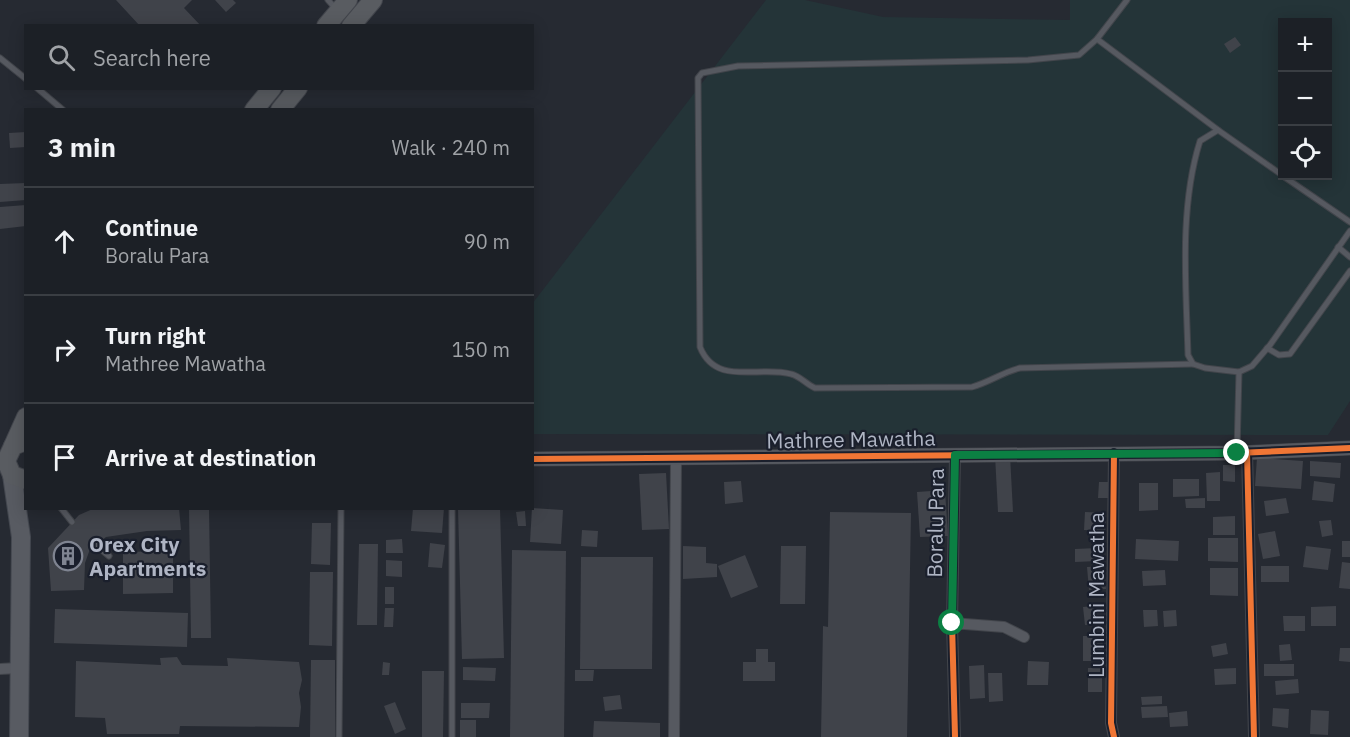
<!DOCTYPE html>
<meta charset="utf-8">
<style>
body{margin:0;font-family:"IBM Plex Sans",sans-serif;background:#292d32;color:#f1f3f6}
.controls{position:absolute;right:18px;top:18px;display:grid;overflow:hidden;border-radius:0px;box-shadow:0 3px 15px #0003}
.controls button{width:54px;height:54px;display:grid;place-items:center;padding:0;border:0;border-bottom:2px solid #3a3e43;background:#1c2026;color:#f1f3f6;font:30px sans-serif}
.stop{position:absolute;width:18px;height:18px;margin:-14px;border:4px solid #0b8043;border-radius:50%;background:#fff}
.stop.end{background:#0b8043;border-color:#fff;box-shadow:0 2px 6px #0008}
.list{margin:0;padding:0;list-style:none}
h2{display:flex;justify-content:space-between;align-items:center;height:78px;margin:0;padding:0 24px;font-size:26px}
h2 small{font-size:20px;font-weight:400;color:#a0a3a7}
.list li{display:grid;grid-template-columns:39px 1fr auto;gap:18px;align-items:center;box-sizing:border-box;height:108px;padding:0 24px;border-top:2px solid #3a3e43}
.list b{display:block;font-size:22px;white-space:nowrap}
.list p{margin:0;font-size:20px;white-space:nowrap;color:#a0a3a7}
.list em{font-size:20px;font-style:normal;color:#a0a3a7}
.icon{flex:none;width:33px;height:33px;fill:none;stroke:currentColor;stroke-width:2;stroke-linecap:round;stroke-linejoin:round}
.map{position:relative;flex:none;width:1350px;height:737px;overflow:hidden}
.search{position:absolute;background:#1c2026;box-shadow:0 3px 15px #0003;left:24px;top:24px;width:510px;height:66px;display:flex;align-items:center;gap:15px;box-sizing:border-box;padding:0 21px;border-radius:0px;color:#a0a3a7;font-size:22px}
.panel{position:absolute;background:#1c2026;box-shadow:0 3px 15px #0003;left:24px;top:108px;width:510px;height:402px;border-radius:0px}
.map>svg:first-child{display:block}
.green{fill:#243438;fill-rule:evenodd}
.building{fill:#40434a}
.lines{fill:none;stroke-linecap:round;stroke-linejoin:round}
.service-casing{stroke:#42454b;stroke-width:7}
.minor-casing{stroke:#42454b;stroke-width:12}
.tertiary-casing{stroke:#42454b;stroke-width:15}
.primary-casing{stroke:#43474f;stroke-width:20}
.trunk-casing{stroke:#43464d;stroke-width:20}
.service{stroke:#565960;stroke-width:5}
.minor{stroke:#565960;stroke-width:10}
.tertiary{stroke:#565960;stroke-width:14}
.primary{stroke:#585b62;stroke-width:18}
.trunk{stroke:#595c61;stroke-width:18}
.cycleway-casing{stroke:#1a1f2c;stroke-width:10}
.cycleway{stroke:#f07635;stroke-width:6}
.route{stroke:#0b8043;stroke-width:8}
.labels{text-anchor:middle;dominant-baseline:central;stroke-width:4.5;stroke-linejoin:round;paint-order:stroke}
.street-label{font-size:21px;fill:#afb5c4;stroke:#1a1f2c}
.poi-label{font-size:21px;font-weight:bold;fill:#afb5c4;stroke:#1a1f2c;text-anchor:start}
</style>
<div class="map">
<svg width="1350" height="737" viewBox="0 0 1350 737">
<rect width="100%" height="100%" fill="#262a32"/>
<path class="green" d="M 766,0 L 805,0 L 883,17 L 1070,20 L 1070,0 L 1350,0 L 1350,401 L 1328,435 L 533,434 L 532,304 ZM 1282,22 L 1328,22 L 1328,176 L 1282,176 Z"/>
<g class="building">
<polygon points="116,0 192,0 184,8 201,26 140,26"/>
<polygon points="215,0 233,0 236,3 226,12"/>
<polygon points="1235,37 1241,45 1230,53 1224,44"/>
<polygon points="26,132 26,147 10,148 9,133"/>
<polygon points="26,183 26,200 0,202 0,184"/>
<polygon points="26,205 26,226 0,229 0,207"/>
<polygon points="995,455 1010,455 1013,512 998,512"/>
<polygon points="1257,458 1303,461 1301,489 1255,486"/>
<polygon points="1310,461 1341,463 1340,478 1310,476"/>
<polygon points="1223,465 1235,465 1235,482 1223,481"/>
<polygon points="1220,472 1220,501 1207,501 1206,473"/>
<polygon points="666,473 669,529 642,530 639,474"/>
<polygon points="1173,479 1199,479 1199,496 1173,497"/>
<polygon points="741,481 743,502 725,504 724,482"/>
<polygon points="1314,481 1335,484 1333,502 1312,500"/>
<polygon points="1099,482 1109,482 1108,498 1098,498"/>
<polygon points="1139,483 1158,483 1158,510 1139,511"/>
<polygon points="945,490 948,536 920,537 917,492"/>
<polygon points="1205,498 1205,508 1186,508 1185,499"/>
<polygon points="1286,498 1289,513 1266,516 1264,501"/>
<polygon points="95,508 179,508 181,530 147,531 106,537 90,549 85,563 84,590 51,591 48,548 79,515"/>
<polygon points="189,508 209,508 211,638 191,638"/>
<polygon points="413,508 444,508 442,533 411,531"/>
<polygon points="458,508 500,508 504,658 462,659"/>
<polygon points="532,508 563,510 561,544 530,542"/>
<polygon points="525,511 526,526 518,526 516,512"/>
<polygon points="830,512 911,513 907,737 821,737 823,626 828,627"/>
<polygon points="1085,512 1106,513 1105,531 1084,530"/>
<polygon points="1235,516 1235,535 1213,535 1213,517"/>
<polygon points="1331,520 1333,535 1322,537 1319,521"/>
<polygon points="312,523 331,523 330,565 311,564"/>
<polygon points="582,530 598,531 597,547 581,546"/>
<polygon points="1275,531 1280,556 1263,559 1258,534"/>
<polygon points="1208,538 1238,538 1238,562 1208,561"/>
<polygon points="402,539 403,553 386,553 386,540"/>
<polygon points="1136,539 1179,541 1178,561 1135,559"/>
<rect x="1342" y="541" width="8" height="16"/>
<polygon points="430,543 445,545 442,568 428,567"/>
<polygon points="359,544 378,544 377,625 357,625"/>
<polygon points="683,546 706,547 706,563 717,564 717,577 683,579"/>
<polygon points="781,546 806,546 805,604 780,604"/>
<polygon points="1306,546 1331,549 1328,570 1303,567"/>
<polygon points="1097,548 1098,561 1075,562 1075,549"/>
<polygon points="512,550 566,551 564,737 510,737"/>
<polygon points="173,551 173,593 123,594 123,552"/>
<polygon points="745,555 758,587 731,598 718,566"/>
<polygon points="581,557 653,557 652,669 580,669"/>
<polygon points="386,560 402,561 402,577 386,576"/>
<polygon points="1342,562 1350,563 1350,589 1339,588"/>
<polygon points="1104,566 1106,589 1089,590 1087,567"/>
<rect x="1261" y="566" width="28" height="16"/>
<polygon points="1210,568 1238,568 1238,596 1210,595"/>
<polygon points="1165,570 1166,585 1143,586 1142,571"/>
<polygon points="310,572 333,572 332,646 309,645"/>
<rect x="385" y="587" width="9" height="17"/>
<polygon points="1104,605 1105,623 1085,625 1083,607"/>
<polygon points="1336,606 1336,626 1311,626 1311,607"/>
<polygon points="385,608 394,608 393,627 384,627"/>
<polygon points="55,609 188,613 187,647 54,643"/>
<polygon points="1143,610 1157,610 1158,626 1144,627"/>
<polygon points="1176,610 1177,626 1164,627 1163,611"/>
<polygon points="1283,616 1305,616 1305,631 1284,631"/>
<polygon points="1083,636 1103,636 1102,661 1083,661"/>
<polygon points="1226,643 1228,654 1213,657 1211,646"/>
<polygon points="1290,644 1292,660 1280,661 1279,645"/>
<polygon points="1340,648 1350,648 1350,662 1339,661"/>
<polygon points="756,649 768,649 768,662 775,662 775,681 743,681 743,662 756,662"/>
<polygon points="177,657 182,665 228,666 227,658 299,662 302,680 299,693 301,707 299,727 180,726 179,734 107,734 105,718 75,717 76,661 161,665 160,658"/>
<polygon points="311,660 335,660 335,737 310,737"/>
<polygon points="1028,661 1049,662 1048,685 1027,685"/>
<polygon points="383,662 390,663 389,675 382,675"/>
<rect x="1264" y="664" width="30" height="12"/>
<polygon points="984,665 985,698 970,699 969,666"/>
<polygon points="463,667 496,668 495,681 463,680"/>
<rect x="1088" y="668" width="14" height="24"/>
<polygon points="1236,668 1236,684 1215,685 1214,669"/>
<polygon points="575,670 594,670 593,681 575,681"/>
<polygon points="422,671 444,671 443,737 422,737"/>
<polygon points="988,673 1002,673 1003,701 989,702"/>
<polygon points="1298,679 1299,693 1276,695 1275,681"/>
<polygon points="620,695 622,709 605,711 603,697"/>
<polygon points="1162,696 1162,704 1142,705 1141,697"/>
<polygon points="395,702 406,729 395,734 384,706"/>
<polygon points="461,703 490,703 489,718 461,718"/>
<polygon points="1167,706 1168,717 1142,718 1141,707"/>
<polygon points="1273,708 1289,709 1288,728 1272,726"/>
<polygon points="1311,710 1329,711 1328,735 1310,734"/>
<polygon points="1187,711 1188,726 1170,727 1169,713"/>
<rect x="460" y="720" width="16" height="17"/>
<polygon points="594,721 660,723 660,737 593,737"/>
</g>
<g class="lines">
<g class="service-casing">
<g id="service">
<polyline points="328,0 337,10"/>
<path d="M 1127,0 L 1097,39 L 1079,55 L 1028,60 L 738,66 L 702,73 L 698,78 L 700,347 C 716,387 759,365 791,374 C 800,376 806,384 815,388 L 972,387 C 990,382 1003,372 1020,368 L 1193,364"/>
<polyline points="1097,39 1218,130"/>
<polyline points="0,58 26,79"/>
<polyline points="37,88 63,110"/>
<polyline points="1283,176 1350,222"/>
<polyline points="1338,247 1350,257"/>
<polyline points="1267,348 1279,355 1290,354 1350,271"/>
<polyline points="1239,372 1252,366 1270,345 1350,231"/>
<path d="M 1237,451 L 1239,372 L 1205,368 L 1193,364 L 1188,355 C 1186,285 1179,208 1200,141 L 1218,130 L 1282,175"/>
<polyline points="61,508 72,522"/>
<polyline points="452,508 452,737"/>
<polyline points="96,545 109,556"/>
<polyline points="339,737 341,508"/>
</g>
</g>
<g class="minor-casing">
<g id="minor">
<polyline points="1247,452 1254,737"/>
<polyline points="955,455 952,623 955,736"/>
<polyline points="952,623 1004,627 1024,637"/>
<polyline points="0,669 18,668"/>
<polyline points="674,737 676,458"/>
<polyline points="1114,737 1111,723 1114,453"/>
</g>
</g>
<g class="tertiary-casing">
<polyline id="tertiary" points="532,459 1237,453 1350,448"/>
</g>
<g class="primary-casing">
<polyline id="primary" points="12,475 21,537 19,737"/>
</g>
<g class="trunk-casing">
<g id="trunk">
<polyline points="326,26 348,0"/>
<polyline points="351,26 373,0"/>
<polyline points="254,110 272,88"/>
<polyline points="280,110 298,88"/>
<polyline points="26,441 13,446 6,461 12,475 26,480"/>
<polyline points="13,446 26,417"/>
</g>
</g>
<use href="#service" class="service"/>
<use href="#minor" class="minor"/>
<use href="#tertiary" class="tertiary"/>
<use href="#primary" class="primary"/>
<use href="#trunk" class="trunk"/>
<g class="cycleway-casing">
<g id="cycleway">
<polyline points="1247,452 1254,737"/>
<polyline points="955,455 952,623 955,736"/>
<polyline points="532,459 1237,453 1350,448"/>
<polyline points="1114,737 1111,723 1114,453"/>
</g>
</g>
<use href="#cycleway" class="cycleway"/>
</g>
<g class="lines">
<polyline class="route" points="952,623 955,455 1237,453"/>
</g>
<defs>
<g id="building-ring" transform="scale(1.5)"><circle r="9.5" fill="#1a1f2c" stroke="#7f8491" stroke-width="1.5"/><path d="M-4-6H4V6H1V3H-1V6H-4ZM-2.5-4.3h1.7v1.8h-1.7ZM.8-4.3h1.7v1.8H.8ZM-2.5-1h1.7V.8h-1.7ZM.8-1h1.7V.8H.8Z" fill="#7f8491"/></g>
</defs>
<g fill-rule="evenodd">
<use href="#building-ring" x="68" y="556"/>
</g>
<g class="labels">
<g class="street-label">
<text transform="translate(851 439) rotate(-1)">Mathree Mawatha</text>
<text transform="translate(935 523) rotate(-89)">Boralu Para</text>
<text transform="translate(1096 595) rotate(-90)">Lumbini Mawatha</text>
</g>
<g class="poi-label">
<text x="89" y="544">Orex City<tspan x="89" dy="24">Apartments</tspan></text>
</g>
</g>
</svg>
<div class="controls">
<button>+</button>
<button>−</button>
<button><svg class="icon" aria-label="locate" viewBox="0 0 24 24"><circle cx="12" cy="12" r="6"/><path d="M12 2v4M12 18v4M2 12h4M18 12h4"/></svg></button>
</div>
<div class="stop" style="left:952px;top:623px"></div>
<div class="stop end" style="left:1237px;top:453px"></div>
<div class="search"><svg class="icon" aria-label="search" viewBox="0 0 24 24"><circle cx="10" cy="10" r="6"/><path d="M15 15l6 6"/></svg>Search here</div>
<section class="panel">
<h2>3 min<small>Walk · 240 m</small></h2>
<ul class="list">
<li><svg class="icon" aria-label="ahead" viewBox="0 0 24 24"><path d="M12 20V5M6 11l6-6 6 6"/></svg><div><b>Continue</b><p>Boralu Para</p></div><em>90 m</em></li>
<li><svg class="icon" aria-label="right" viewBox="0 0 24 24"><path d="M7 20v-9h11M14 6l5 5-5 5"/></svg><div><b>Turn right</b><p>Mathree Mawatha</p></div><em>150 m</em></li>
<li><svg class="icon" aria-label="arrive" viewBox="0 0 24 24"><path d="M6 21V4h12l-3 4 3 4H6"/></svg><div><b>Arrive at destination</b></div></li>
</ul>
</section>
</div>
